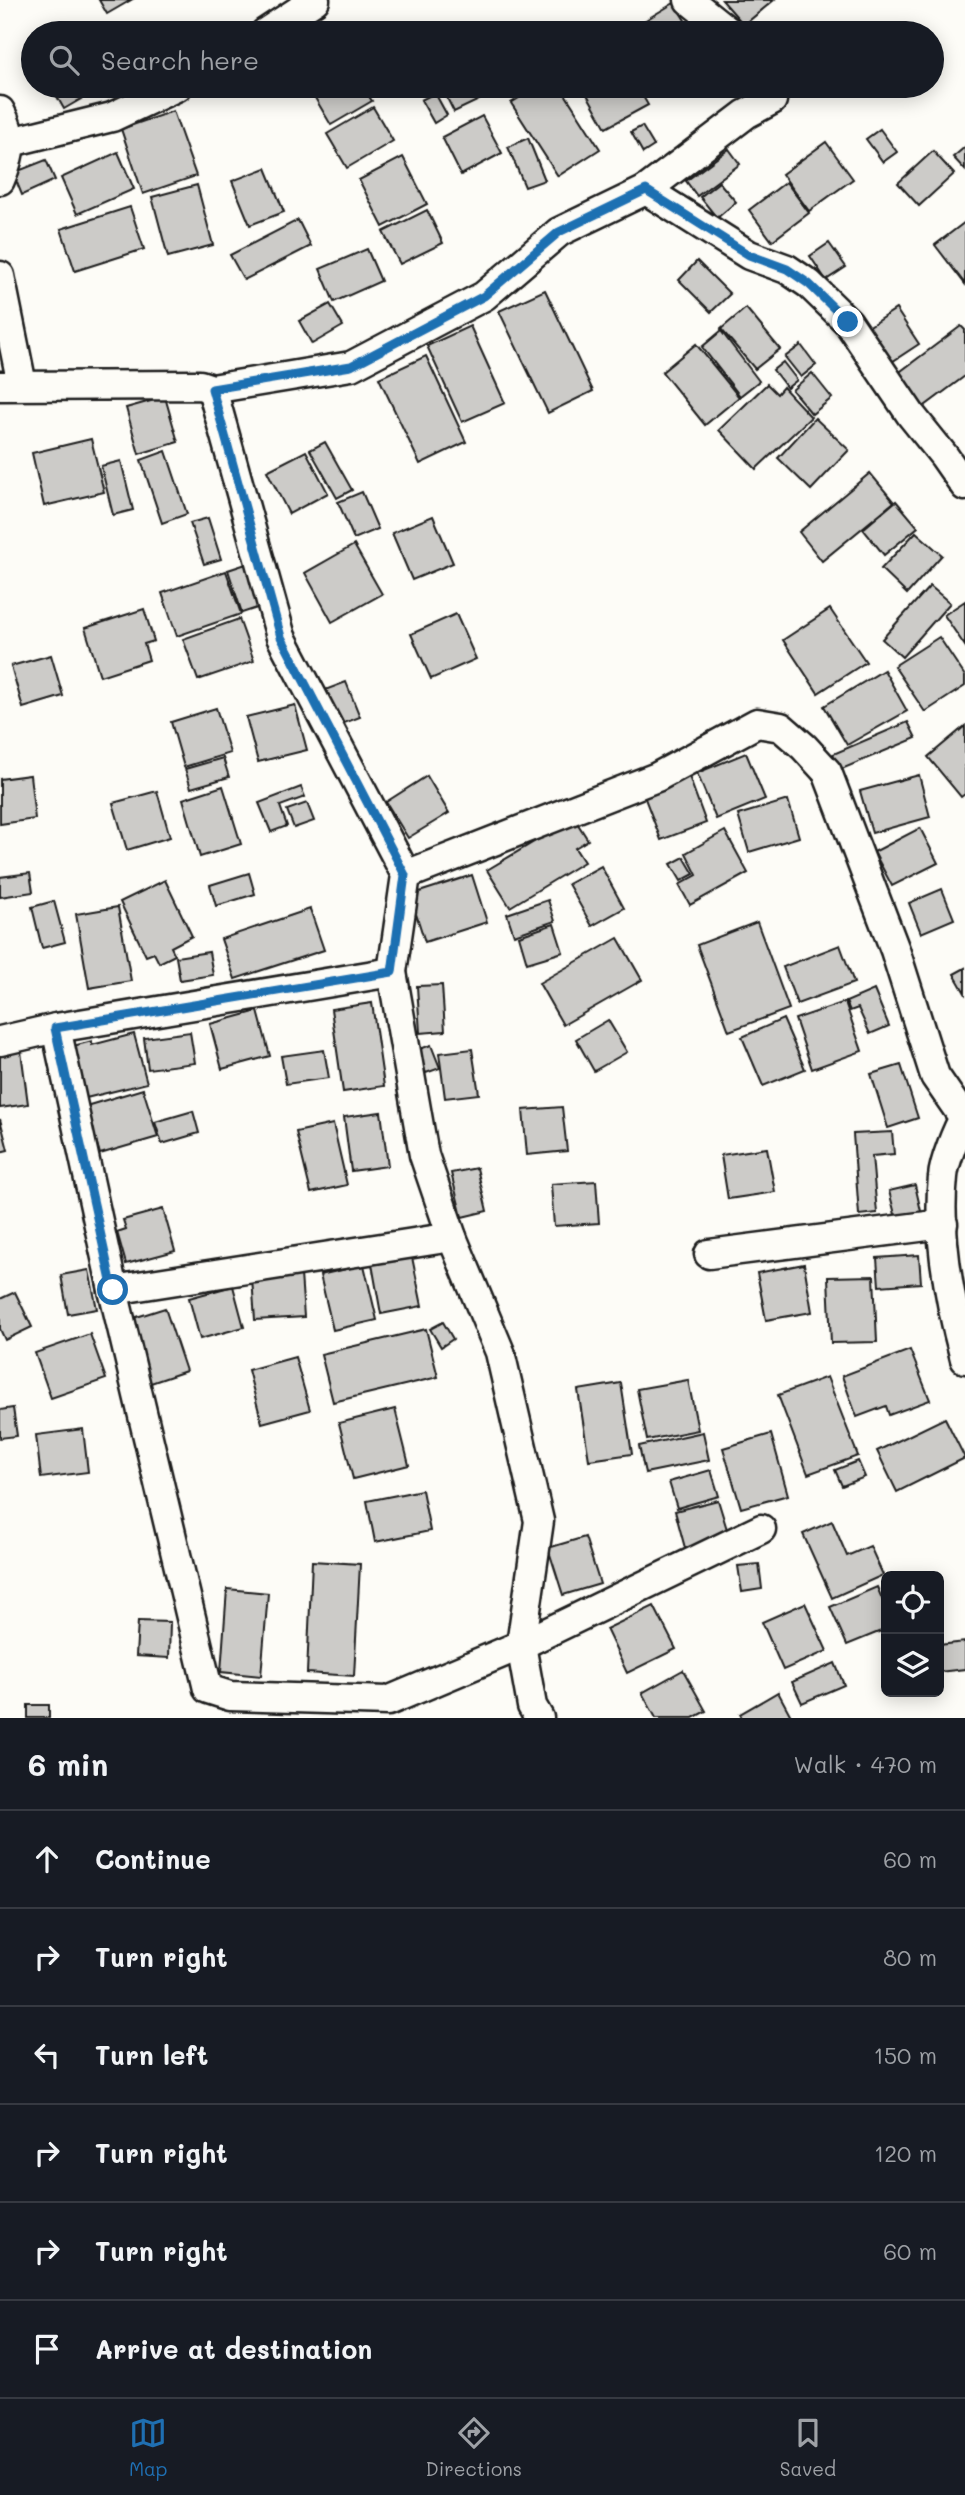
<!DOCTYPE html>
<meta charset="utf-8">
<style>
body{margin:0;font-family:Mali,sans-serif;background:#242831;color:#f1f3f6}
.controls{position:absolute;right:21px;bottom:21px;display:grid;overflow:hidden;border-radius:10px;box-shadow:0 4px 18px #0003}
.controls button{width:63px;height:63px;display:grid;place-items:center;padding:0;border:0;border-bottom:2px solid #363941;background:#171b24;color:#f1f3f6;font:35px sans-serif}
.stop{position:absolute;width:21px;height:21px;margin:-16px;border:5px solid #1f6fb2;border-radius:50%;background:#fff}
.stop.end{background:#1f6fb2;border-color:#fff;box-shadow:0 2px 7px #0008}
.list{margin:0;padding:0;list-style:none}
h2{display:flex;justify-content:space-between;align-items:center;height:91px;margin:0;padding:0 28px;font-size:30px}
h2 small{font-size:23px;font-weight:400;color:#9ea1a6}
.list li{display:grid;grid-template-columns:46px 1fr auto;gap:21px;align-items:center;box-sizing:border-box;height:98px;padding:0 28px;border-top:2px solid #363941}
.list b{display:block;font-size:26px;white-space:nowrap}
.list em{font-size:23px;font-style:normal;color:#9ea1a6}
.icon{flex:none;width:38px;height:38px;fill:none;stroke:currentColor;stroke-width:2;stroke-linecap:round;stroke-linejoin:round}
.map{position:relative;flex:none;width:965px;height:1718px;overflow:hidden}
.search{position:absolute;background:#171b24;box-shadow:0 4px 18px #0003;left:21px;right:21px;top:21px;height:77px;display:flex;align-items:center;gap:18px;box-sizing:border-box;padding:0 24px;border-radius:38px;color:#9ea1a6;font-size:26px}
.sheet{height:679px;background:#171b24}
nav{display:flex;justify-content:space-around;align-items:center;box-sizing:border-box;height:98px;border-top:2px solid #363941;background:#171b24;font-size:19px;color:#9ea1a6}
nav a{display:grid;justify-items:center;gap:4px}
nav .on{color:#1f6fb2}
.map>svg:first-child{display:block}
.building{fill:#cccbc8;stroke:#1c1c1c;stroke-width:2}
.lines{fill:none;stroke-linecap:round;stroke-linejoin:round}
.minor-casing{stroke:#1c1c1c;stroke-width:33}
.minor{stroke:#fdfcf7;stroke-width:28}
.route{stroke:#1f6fb2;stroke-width:9}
</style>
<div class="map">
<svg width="965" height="1718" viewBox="0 0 965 1718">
<rect width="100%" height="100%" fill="#fdfcf7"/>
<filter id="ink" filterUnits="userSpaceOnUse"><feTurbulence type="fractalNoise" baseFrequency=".0143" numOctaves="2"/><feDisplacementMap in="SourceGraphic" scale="14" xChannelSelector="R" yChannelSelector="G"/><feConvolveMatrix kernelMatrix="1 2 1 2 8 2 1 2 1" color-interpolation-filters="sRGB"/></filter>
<g filter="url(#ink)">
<g class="building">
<polygon points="99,0 131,0 107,14"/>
<polygon points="722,0 774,0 744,25"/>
<polygon points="674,3 693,33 624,33"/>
<polygon points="51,86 83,86 88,95 64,109"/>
<polygon points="308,86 362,86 372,101 331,125"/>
<polygon points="441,86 472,86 479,100 454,112"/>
<polygon points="538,86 560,86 600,149 558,176 511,103"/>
<polygon points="589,86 637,86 648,105 606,128 584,89"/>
<polygon points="435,93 447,115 434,123 421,100"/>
<polygon points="373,107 393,141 347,168 327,134"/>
<polygon points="173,111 196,176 143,194 121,129"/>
<polygon points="482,116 502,153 461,175 442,137"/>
<polygon points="642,126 654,146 643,153 631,132"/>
<polygon points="880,129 897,152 883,162 866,139"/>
<polygon points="528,138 545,180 525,187 508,147"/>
<polygon points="826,142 853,179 809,211 782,174"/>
<polygon points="965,147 965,170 953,157"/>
<polygon points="729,149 740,164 697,196 686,181"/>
<polygon points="933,151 954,174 919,206 898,183"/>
<polygon points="118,152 134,189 77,214 61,178"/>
<polygon points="403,157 427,204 383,227 359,180"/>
<polygon points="46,160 55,180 22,195 13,173"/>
<polygon points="266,168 284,212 250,225 232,181"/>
<polygon points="719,182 736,202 717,218 700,197"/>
<polygon points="786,182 809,213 772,241 749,210"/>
<polygon points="197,185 213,245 168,257 152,197"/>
<polygon points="130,207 144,249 75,271 61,229"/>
<polygon points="427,210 443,243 400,264 383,232"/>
<polygon points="298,220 311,246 244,280 230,255"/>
<polygon points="965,222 965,284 935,245"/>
<polygon points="829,243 846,267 826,280 810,256"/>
<polygon points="367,249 381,281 334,302 320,269"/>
<polygon points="697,261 730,294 711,312 679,280"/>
<polygon points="545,290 593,391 548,413 499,311"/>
<polygon points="330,304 343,326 312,344 299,321"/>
<polygon points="746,308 780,349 755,369 721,329"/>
<polygon points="896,309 919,344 884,367 862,331"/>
<polygon points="470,326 505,403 462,422 427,346"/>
<polygon points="961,326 965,330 965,376 918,411 893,377"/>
<polygon points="721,331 759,381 740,396 702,347"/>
<polygon points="696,344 739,397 705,425 662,372"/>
<polygon points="801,345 816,365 801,377 785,357"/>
<polygon points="426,356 466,442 420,464 379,378"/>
<polygon points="783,362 797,380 787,388 773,370"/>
<polygon points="812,373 832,398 812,414 792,390"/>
<polygon points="767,384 777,394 783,387 811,417 756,469 719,430"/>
<polygon points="165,397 178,442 139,454 126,408"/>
<polygon points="815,418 849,450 811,490 778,458"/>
<polygon points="91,439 104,492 44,506 32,453"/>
<polygon points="325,442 352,490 337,498 310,450"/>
<polygon points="166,451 187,514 162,523 141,460"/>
<polygon points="306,451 328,493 289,514 267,471"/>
<polygon points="121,461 133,510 113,515 101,466"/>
<polygon points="870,473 894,502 822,561 799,532"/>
<polygon points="362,492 378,529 354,539 338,502"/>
<polygon points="896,501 918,527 884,555 863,529"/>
<polygon points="433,516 453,563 412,580 392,533"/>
<polygon points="208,518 221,559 204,564 190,523"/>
<polygon points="916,532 942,555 907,594 881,569"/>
<polygon points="354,545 382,594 332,622 305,573"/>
<polygon points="249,563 263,606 242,613 228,570"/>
<polygon points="226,571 241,614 177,636 162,593"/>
<polygon points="930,586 950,603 902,657 882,639"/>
<polygon points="965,601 965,646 944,615"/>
<polygon points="144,609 154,641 144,644 149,660 100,676 85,628"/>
<polygon points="830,609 866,662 818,693 783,640"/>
<polygon points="456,614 476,659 431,679 411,634"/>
<polygon points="239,619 254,661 198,680 183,639"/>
<polygon points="939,637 965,676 965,686 925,712 894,666"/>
<polygon points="51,655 63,696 23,708 11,666"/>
<polygon points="884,670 907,711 847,745 824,706"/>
<polygon points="346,682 360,717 339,725 325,690"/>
<polygon points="295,705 307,750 258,762 246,717"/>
<polygon points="216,708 230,753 184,767 171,722"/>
<polygon points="908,722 916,738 837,771 831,755"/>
<polygon points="965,726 965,794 961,797 928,757"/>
<polygon points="746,753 765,799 716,819 697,773"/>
<polygon points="223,758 229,777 191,788 185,769"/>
<polygon points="687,771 706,823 661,840 641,788"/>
<polygon points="30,775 35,819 0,824 0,779"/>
<polygon points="919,775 930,817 872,833 860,791"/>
<polygon points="427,776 449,813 408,838 386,802"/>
<polygon points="223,786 241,844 200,857 183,799"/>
<polygon points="301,787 305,797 280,806 287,826 271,832 259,803"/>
<polygon points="157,791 170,837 127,850 113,803"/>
<polygon points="788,800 799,837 749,852 738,815"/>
<polygon points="307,803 314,821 294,828 287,810"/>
<polygon points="574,818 588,840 575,848 584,862 510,907 487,870"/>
<polygon points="920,828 938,863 892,886 874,852"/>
<polygon points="725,831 748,873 690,905 679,885 697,875 686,853"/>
<polygon points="684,857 694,874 681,881 671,864"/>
<polygon points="601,866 624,908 592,926 568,884"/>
<polygon points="30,873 33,892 0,897 0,877"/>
<polygon points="249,873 255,894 216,906 210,885"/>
<polygon points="472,875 487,922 425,942 410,895"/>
<polygon points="165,880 192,936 171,947 175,955 159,963 154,953 146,956 120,902"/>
<polygon points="942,889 954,919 921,933 909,903"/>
<polygon points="548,900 555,921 514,935 507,914"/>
<polygon points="54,901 65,942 42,948 32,907"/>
<polygon points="118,907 131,981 89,988 76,914"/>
<polygon points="310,909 324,950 235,979 221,939"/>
<polygon points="757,922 789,1009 729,1031 697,945"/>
<polygon points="554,924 563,952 527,963 519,936"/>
<polygon points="618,938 642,980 563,1025 539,983"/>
<polygon points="840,945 854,983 797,1004 783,967"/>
<polygon points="209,952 213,975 180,980 176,957"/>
<polygon points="965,968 965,993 954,974"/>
<polygon points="442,985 445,1031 420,1033 417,986"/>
<polygon points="874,990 889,1026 870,1034 858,1008 850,1011 846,1002"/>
<polygon points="845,1002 862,1051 812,1069 795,1019"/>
<polygon points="372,1003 384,1086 343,1092 331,1009"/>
<polygon points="258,1011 270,1056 222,1069 210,1024"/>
<polygon points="783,1019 805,1069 763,1086 742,1037"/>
<polygon points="608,1020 627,1052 594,1071 576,1039"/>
<polygon points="190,1032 195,1063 148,1069 144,1038"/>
<polygon points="134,1034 147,1083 86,1098 73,1046 92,1041 92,1045"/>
<polygon points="431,1045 440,1068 426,1073 417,1050"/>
<polygon points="472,1049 479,1094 445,1098 439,1053"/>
<polygon points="324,1050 329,1078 286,1084 281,1056"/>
<polygon points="21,1051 28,1104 0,1108 0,1054"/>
<polygon points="901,1065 918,1118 888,1128 871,1074"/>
<polygon points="143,1089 158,1137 100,1154 86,1106"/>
<polygon points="562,1107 567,1151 527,1155 523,1110"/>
<polygon points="193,1111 199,1133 162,1144 155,1122"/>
<polygon points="381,1112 388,1166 351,1171 344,1117"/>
<polygon points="0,1119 8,1150 0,1152"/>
<polygon points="333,1124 347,1185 311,1193 296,1132"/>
<polygon points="892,1132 894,1154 872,1156 877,1213 859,1215 853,1134"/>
<polygon points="767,1148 775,1192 728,1199 721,1155"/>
<polygon points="477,1168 487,1211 462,1217 451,1173"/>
<polygon points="596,1181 599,1223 554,1226 551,1184"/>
<polygon points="915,1185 923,1220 898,1226 889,1191"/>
<polygon points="163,1209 175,1251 126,1264 117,1232 126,1229 123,1220"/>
<polygon points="919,1255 921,1283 879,1286 877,1258"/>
<polygon points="412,1257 422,1306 381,1314 372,1264"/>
<polygon points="804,1264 812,1312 766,1320 757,1273"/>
<polygon points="364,1265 377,1320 333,1330 320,1275"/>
<polygon points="89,1270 97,1309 68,1314 61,1275"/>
<polygon points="301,1274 304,1317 255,1320 252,1278"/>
<polygon points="874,1276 877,1342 831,1343 828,1277"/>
<polygon points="233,1286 244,1327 200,1339 189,1298"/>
<polygon points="15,1292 32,1327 5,1340 0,1329 0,1299"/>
<polygon points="165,1308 186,1371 145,1385 124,1321"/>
<polygon points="443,1322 453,1339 441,1347 430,1329"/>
<polygon points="426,1329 438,1377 333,1402 321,1354"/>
<polygon points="90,1334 106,1379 51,1398 35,1353"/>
<polygon points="910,1350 930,1400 889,1415 886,1406 857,1417 842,1376"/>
<polygon points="295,1357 310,1410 262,1423 248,1370"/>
<polygon points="827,1377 858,1456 808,1474 778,1395"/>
<polygon points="688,1380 698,1430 647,1440 637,1389"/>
<polygon points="621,1383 632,1454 589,1460 578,1390"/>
<polygon points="13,1408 17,1436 0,1438 0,1410"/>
<polygon points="395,1409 409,1465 353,1479 339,1423"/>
<polygon points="945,1418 965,1458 897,1492 877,1451"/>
<polygon points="83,1429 88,1472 41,1478 36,1435"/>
<polygon points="703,1432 709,1460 645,1473 639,1446"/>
<polygon points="771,1434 788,1495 741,1508 723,1448"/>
<polygon points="858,1461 865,1477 842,1486 835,1470"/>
<polygon points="711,1470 719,1496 677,1508 669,1482"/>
<polygon points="422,1490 430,1531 375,1542 367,1501"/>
<polygon points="718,1500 729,1536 685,1548 675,1511"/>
<polygon points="832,1521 847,1556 870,1546 883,1575 832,1598 803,1534"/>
<polygon points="585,1537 600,1584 563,1595 548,1548"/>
<polygon points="312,1561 360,1564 354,1676 307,1673"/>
<polygon points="759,1564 762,1589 742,1592 738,1566"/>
<polygon points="877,1587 886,1608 886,1629 847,1645 830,1607"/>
<polygon points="227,1589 268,1593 261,1676 221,1672"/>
<polygon points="805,1603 827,1651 783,1670 762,1622"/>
<polygon points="654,1606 676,1649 627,1673 606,1629"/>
<polygon points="138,1621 170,1622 169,1658 136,1656"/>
<polygon points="965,1642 965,1669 939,1672 939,1645"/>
<polygon points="835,1663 844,1685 802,1703 792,1682"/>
<polygon points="683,1670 706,1711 693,1718 656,1718 642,1693"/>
<polygon points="778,1692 792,1718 742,1718 740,1714"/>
<rect x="28" y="1705" width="21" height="13"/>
</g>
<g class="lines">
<g class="minor-casing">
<g id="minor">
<polyline points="689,0 730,33"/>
<polyline points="265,33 315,0"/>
<path d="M 0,111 C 14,136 11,155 0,180"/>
<polyline points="11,142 112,117 178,86"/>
<polyline points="646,190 749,255 787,269 809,284 848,322 911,415 944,456 965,486"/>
<polyline points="0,276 22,385"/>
<polyline points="0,386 200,385 212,389 351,366 484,296 559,232 646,190 746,114 772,100 764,86"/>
<polyline points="212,389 281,637 406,875 392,972 424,1155 452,1237 500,1352 539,1521 521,1645 532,1706 539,1718"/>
<polyline points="406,875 657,777 757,723 781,727 804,747 827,772 895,950 935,1076 964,1118"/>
<polyline points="56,1028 113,1290 208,1689 230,1696 388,1701 521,1645 761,1529"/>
<polyline points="0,1041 56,1028 392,972"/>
<path d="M 965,1116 C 957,1130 944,1162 943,1177 C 937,1234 950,1303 965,1359"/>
<polyline points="709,1254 943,1224"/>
<polyline points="113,1290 452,1237"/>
</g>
</g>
<use href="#minor" class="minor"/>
</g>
</g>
<g class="lines" filter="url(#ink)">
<polyline class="route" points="113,1290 55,1028 392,972 405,875 281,637 212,389 351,366 484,296 559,232 646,190 749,255 787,269 809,284 848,322"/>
</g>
</svg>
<div class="controls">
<button><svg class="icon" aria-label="locate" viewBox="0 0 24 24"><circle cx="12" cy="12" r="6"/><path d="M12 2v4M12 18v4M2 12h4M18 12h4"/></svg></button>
<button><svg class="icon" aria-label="layers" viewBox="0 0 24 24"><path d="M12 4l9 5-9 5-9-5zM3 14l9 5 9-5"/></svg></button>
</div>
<div class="stop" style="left:113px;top:1290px"></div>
<div class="stop end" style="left:848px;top:322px"></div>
<div class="search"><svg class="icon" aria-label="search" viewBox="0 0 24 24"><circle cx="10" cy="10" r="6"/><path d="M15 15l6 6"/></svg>Search here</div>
</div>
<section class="sheet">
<h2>6 min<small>Walk · 470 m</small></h2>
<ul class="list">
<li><svg class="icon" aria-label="ahead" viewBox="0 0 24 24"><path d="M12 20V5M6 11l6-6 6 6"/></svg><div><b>Continue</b></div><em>60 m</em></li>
<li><svg class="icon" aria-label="right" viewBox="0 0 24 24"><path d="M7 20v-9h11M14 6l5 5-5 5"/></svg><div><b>Turn right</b></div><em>80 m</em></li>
<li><svg class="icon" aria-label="left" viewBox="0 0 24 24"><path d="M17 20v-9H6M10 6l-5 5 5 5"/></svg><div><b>Turn left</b></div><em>150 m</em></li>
<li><svg class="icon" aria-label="right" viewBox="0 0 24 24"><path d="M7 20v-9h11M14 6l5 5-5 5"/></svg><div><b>Turn right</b></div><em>120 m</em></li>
<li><svg class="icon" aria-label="right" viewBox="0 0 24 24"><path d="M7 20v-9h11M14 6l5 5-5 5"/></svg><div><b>Turn right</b></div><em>60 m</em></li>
<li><svg class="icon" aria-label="arrive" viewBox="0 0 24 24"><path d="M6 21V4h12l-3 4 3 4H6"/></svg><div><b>Arrive at destination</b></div></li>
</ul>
</section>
<nav>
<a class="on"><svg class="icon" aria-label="map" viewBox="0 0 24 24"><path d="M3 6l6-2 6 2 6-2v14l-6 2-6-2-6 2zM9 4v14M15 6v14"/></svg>Map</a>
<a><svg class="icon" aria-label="directions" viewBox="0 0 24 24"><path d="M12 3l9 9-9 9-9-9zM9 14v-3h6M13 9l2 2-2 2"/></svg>Directions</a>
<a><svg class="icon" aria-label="saved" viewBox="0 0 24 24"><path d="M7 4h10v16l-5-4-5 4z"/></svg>Saved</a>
</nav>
